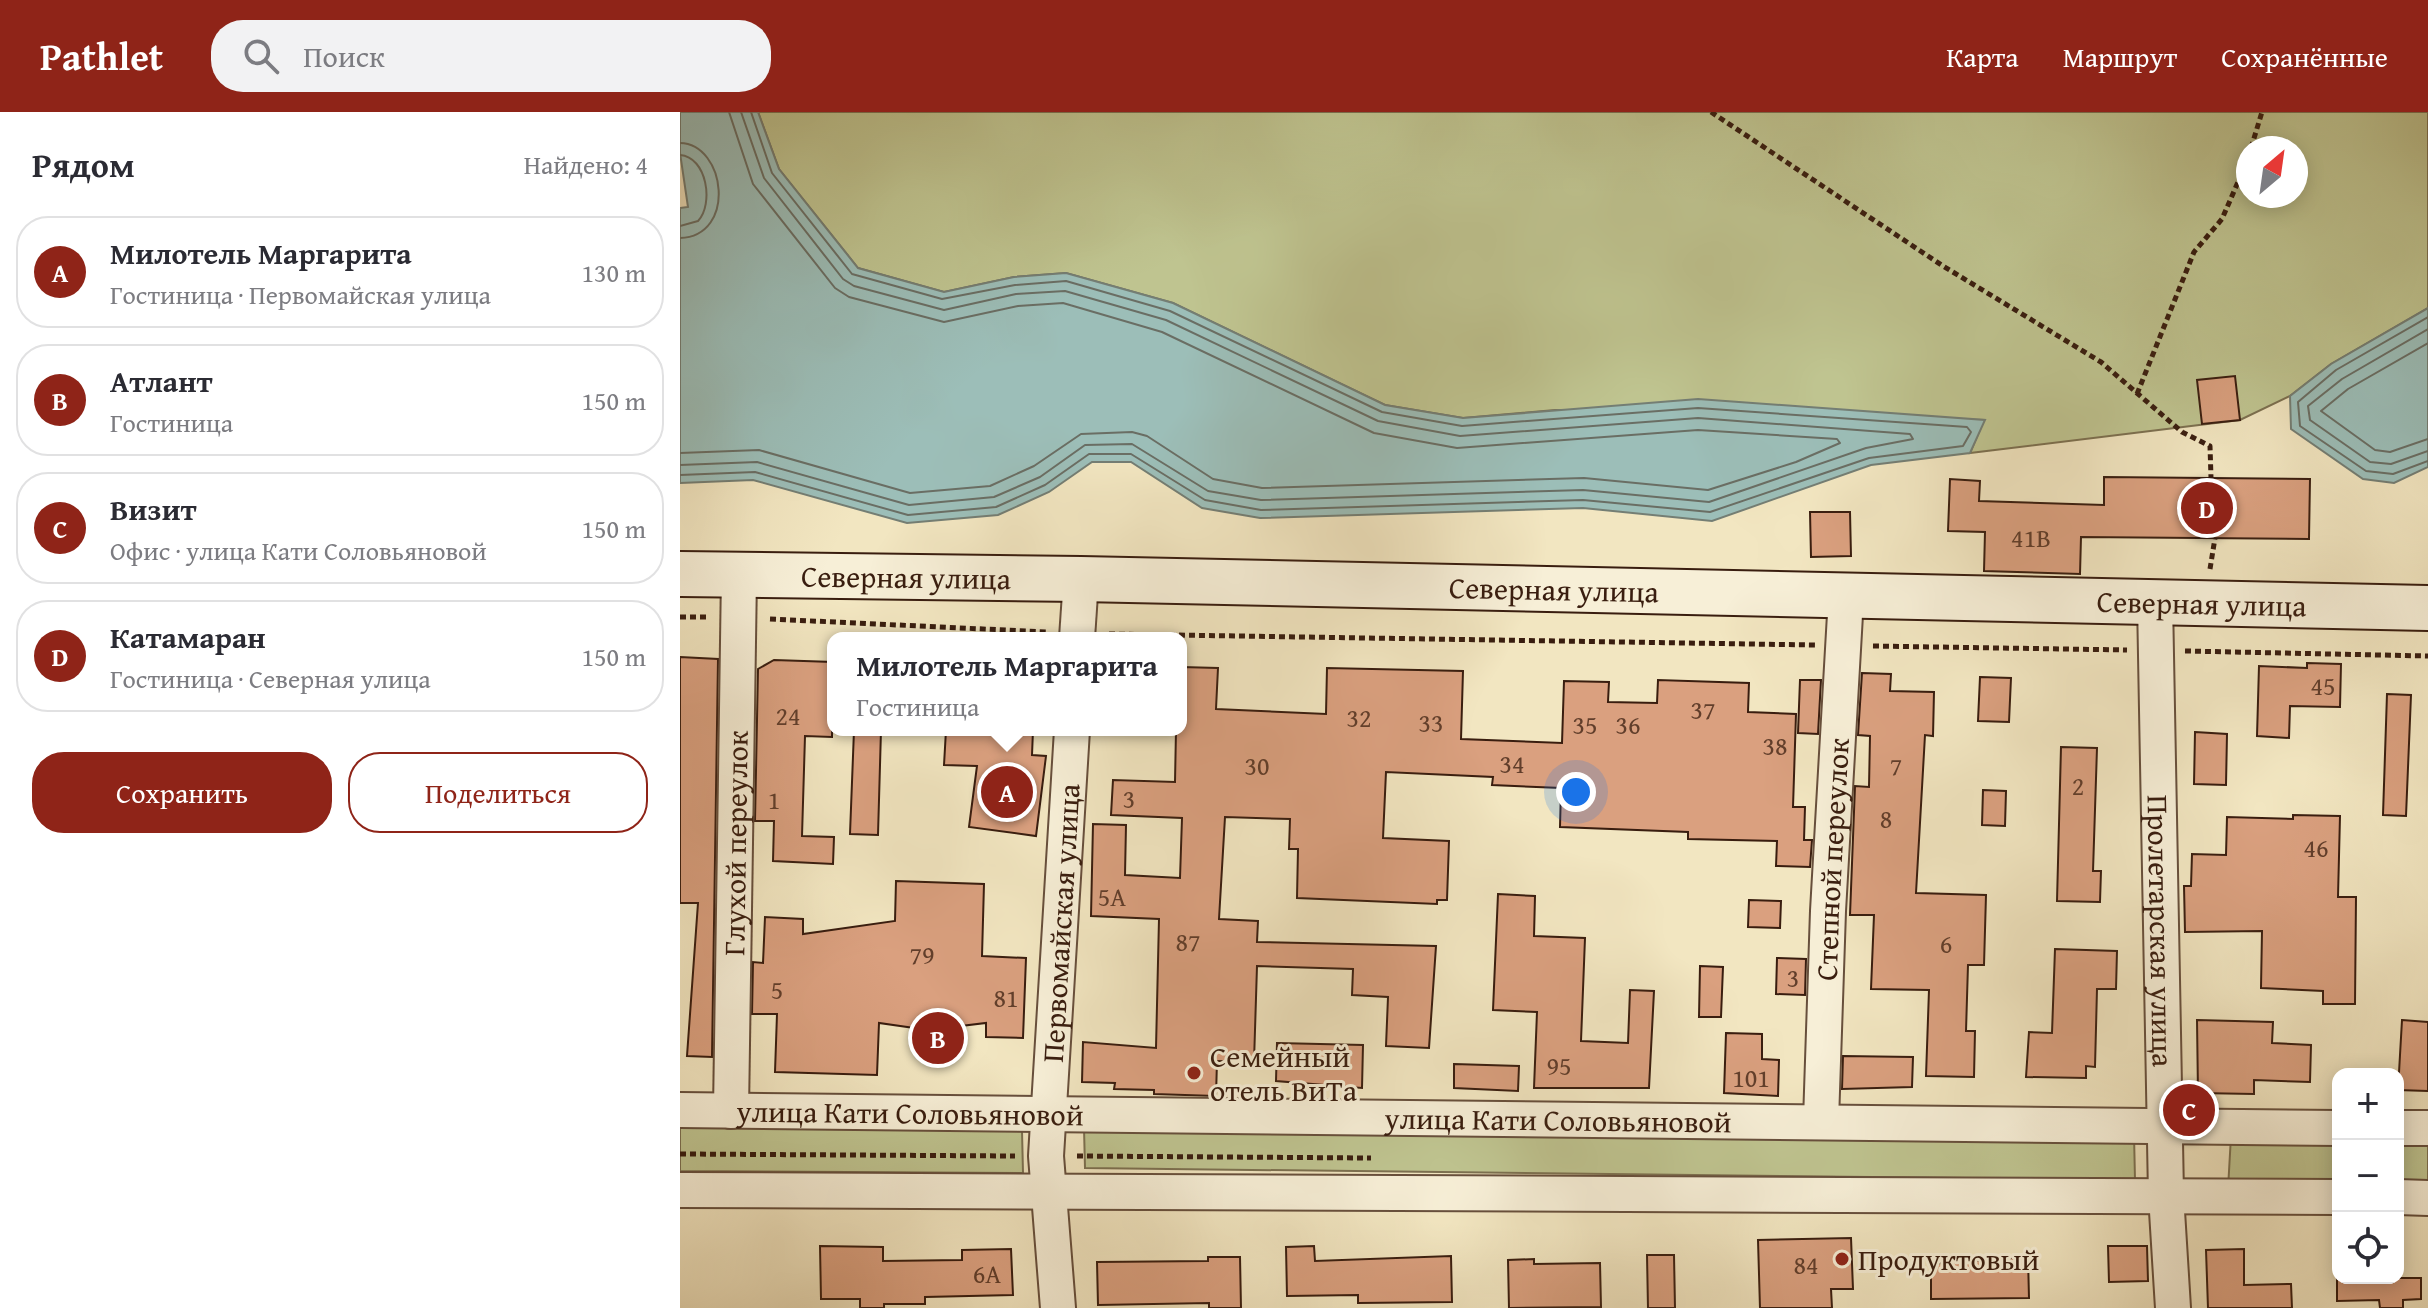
<!DOCTYPE html>
<html lang="ru">
<meta charset="utf-8">
<style>
body{margin:0;font-family:"Gentium Book Plus",serif;background:#f2f2f3;color:#2b2b33}
.controls{position:absolute;right:24px;bottom:24px;display:grid;overflow:hidden;border-radius:16px;box-shadow:0 4px 20px #0003}
.controls button{width:72px;height:72px;display:grid;place-items:center;padding:0;border:0;border-bottom:2px solid #e1e1e2;background:#fff;color:#2b2b33;font:40px sans-serif}
.compass{position:absolute;left:1556px;top:24px;width:72px;height:72px;border-radius:50%;background:#fff;box-shadow:0 4px 20px #0003;rotate:29deg}
.you{position:absolute;left:896px;top:680px;width:28px;height:28px;margin:-20px;border:6px solid #fff;border-radius:50%;background:#1a73e8;box-shadow:0 0 0 12px #1a73e833}
.badge{display:grid;place-items:center;width:52px;height:52px;border-radius:50%;background:#8f2418;color:#fff;font-size:26px;font-weight:700}
.pin{position:absolute;translate:-50% -50%;border:4px solid #fff;box-shadow:0 2px 8px #0006}
.popup{position:absolute;left:147px;top:520px;width:360px;height:104px;box-sizing:border-box;display:grid;place-content:center;border-radius:16px;background:#fff;filter:drop-shadow(0 2px 6px #0005);font-size:26px;white-space:nowrap;color:#7c7c81}
.popup b{font-size:30px;color:#2b2b33}
.popup::after{content:'';position:absolute;left:50%;top:100%;margin-left:-16px;border:16px solid transparent;border-top-color:#fff}
.list{margin:0;padding:0;list-style:none}
h2{display:flex;justify-content:space-between;align-items:center;height:104px;margin:0;padding:0 32px;font-size:34px}
h2 small{font-size:26px;font-weight:400;color:#7c7c81}
.list li{display:grid;grid-template-columns:52px 1fr auto;gap:24px;align-items:center;box-sizing:border-box;height:112px;margin:0 16px 16px;padding:0 16px;border:2px solid #e1e1e2;border-radius:32px}
.list b{display:block;font-size:30px;white-space:nowrap}
.list p{margin:0;font-size:26px;white-space:nowrap;color:#7c7c81}
.list em{font-size:26px;font-style:normal;color:#7c7c81}
.actions{display:flex;gap:16px;padding:24px 32px}
.actions a{flex:1;padding:18px 0;border:2px solid #8f2418;border-radius:32px;text-align:center;font-size:28px;color:#8f2418}
.actions .main{background:#8f2418;color:#fff}
.icon{flex:none;width:44px;height:44px;fill:none;stroke:currentColor;stroke-width:2;stroke-linecap:round;stroke-linejoin:round}
.map{position:relative;flex:none;width:1748px;height:1196px;overflow:hidden}
header{display:flex;align-items:center;gap:48px;box-sizing:border-box;height:112px;padding:0 40px;background:#8f2418;color:#fff}
header strong{font-size:38px}
nav{display:flex;gap:44px;margin-inline-start:auto;font-size:28px}
.search{width:560px;height:72px;background:#f2f2f3;display:flex;align-items:center;gap:20px;box-sizing:border-box;padding:0 28px;border-radius:32px;color:#7c7c81;font-size:30px}
main{display:flex}
aside{flex:1;background:#fff}
.map>svg:first-child{display:block}
.green{fill:#bfc490;stroke:#7c7050;stroke-width:2;fill-rule:evenodd}
.water{fill:#9cbeb8;stroke:#747e74;stroke-width:2}
.lines{fill:none;stroke-linecap:round;stroke-linejoin:round}
.shore{stroke:#6a6e64;stroke-width:2}
.building{fill:#daa07f;stroke:#391d0f;stroke-width:2}
.street-casing{stroke:#674f3c;stroke-width:38}
.secondary-casing{stroke:#391d0f;stroke-width:48}
.path{stroke:#391d0f;stroke-width:5;stroke-dasharray:6 4;stroke-linecap:butt}
.street{stroke:#f7efd7;stroke-width:34}
.secondary{stroke:#f7efd7;stroke-width:44}
.poi-dot{fill:#8f2418;stroke:#f7efd7;stroke-width:3}
.labels{text-anchor:middle;dominant-baseline:central;stroke-width:6;stroke-linejoin:round;paint-order:stroke}
.number-label{font-size:26px;fill:#613e2b}
.street-label{font-size:30px;fill:#391d0f;stroke:#f7efd7}
.poi-label{font-size:30px;fill:#391d0f;stroke:#f7efd7;text-anchor:start}
</style>
<header>
<strong>Pathlet</strong>
<div class="search"><svg class="icon" aria-label="search" viewBox="0 0 24 24"><circle cx="10" cy="10" r="6"/><path d="M15 15l6 6"/></svg>Поиск</div>
<nav><a>Карта</a><a>Маршрут</a><a>Сохранённые</a></nav>
</header>
<main>
<aside>
<h2>Рядом<small>Найдено: 4</small></h2>
<ul class="list">
<li><span class="badge">A</span><div><b>Милотель Маргарита</b><p>Гостиница · Первомайская улица</p></div><em>130 m</em></li>
<li><span class="badge">B</span><div><b>Атлант</b><p>Гостиница</p></div><em>150 m</em></li>
<li><span class="badge">C</span><div><b>Визит</b><p>Офис · улица Кати Соловьяновой</p></div><em>150 m</em></li>
<li><span class="badge">D</span><div><b>Катамаран</b><p>Гостиница · Северная улица</p></div><em>150 m</em></li>
</ul>
<div class="actions"><a class="main">Сохранить</a><a>Поделиться</a></div>
</aside>
<div class="map">
<svg width="1748" height="1196" viewBox="0 0 1748 1196">
<rect width="100%" height="100%" fill="#f2e6c1"/>
<filter id="stains"><feTurbulence type="fractalNoise" baseFrequency=".0025" numOctaves="4"/><feColorMatrix values="0 0 0 0 .2 0 0 0 0 .09 0 0 0 0 .02 0 0 0 .5 -.17"/></filter>
<radialGradient id="worn" r=".72"><stop offset=".6" stop-color="#630" stop-opacity="0"/><stop offset="1" stop-color="#630" stop-opacity=".3"/></radialGradient>
<g class="green">
<path d="M 78,0 L 1748,0 L 1748,196 L 1651,252 L 1610,284 L 1560,308 L 1290,341 L 1304,308 L 875,298 L 783,306 L 705,293 L 493,191 L 386,161 L 334,165 L 264,180 L 178,156 L 99,57 ZM 1568,36 L 1616,36 L 1616,84 L 1568,84 Z"/>
<polygon points="0,1014 342,1019 343,1061 0,1059"/>
<polygon points="404,1016 1454,1022 1455,1068 405,1056"/>
<polygon points="1551,1024 1658,1024 1658,1078 1548,1077"/>
<rect x="1718" y="1025" width="30" height="53"/>
</g>
<g class="water">
<polygon points="0,0 78,0 99,57 178,156 264,180 334,165 386,161 493,191 705,293 783,306 1018,287 1305,308 1290,341 1191,353 1032,409 903,396 580,406 522,396 451,350 412,350 369,380 318,403 227,411 73,368 0,371 0,96 8,95 0,41"/>
<polygon points="1748,196 1748,355 1714,371 1683,367 1611,317 1610,284 1651,252"/>
</g>
<g class="lines">
<g class="shore">
<path d="M 0,31 C 46,32 57,124 0,126"/>
<path d="M 0,43 C 27,45 34,92 18,109 L 0,114"/>
<polyline points="1748,205 1656,258 1618,290 1620,314 1686,359 1713,362 1748,349"/>
<polyline points="1748,217 1662,267 1628,294 1630,308 1690,350 1711,352 1748,339"/>
<polyline points="1748,231 1668,277 1641,299 1695,338 1710,340 1748,327"/>
<polyline points="0,341 79,338 230,381 310,374 354,354 401,322 452,320 467,324 533,367 582,376 904,366 1028,378 1116,350 1160,331 1157,327 1018,318 777,336 694,321 482,220 383,191 338,194 264,210 169,185 155,176 73,72 49,0"/>
<polyline points="0,353 77,350 229,393 314,385 360,365 405,333 452,332 528,379 581,388 903,378 1029,390 1186,336 1233,327 1230,322 1018,306 780,324 698,309 486,208 385,179 336,182 264,198 174,174 163,167 84,66 61,0"/>
<polyline points="0,363 75,360 228,403 316,395 365,373 409,342 451,342 525,388 581,398 903,388 1030,400 1189,346 1283,334 1291,320 1287,315 1018,296 782,314 702,300 490,199 386,169 335,173 262,187 172,162 92,61 71,0"/>
</g>
</g>
<g class="building">
<polygon points="1555,264 1560,308 1522,312 1517,268"/>
<polygon points="1424,365 1630,367 1629,427 1401,425 1400,462 1304,459 1305,420 1268,419 1270,367 1300,369 1299,389 1424,393"/>
<polygon points="1130,400 1170,400 1171,444 1131,445"/>
<polygon points="0,545 38,547 32,945 7,944 18,791 0,791"/>
<polygon points="94,548 153,550 152,625 125,624 122,724 154,725 153,752 93,749 94,709 75,709 78,557"/>
<polygon points="1627,551 1661,552 1660,595 1610,594 1609,626 1577,624 1579,554 1627,556"/>
<polygon points="501,555 538,556 536,597 646,602 647,556 783,559 781,627 882,631 884,569 929,570 928,590 977,591 978,568 1069,571 1068,600 1116,602 1113,695 1125,695 1124,728 1132,728 1130,755 1096,754 1097,729 1008,727 1008,720 880,715 881,676 812,673 813,665 706,660 703,726 769,729 767,788 757,788 757,792 617,786 618,737 609,737 610,707 545,705 539,807 578,809 577,830 756,834 749,936 706,934 708,885 672,883 673,857 577,854 574,950 537,949 536,984 474,982 474,978 434,977 435,971 402,970 403,930 476,936 479,807 411,804 413,712 446,713 445,763 500,766 502,706 431,703 433,668 495,670 496,618 501,618"/>
<polygon points="1182,561 1211,562 1210,579 1254,580 1253,624 1245,623 1236,781 1306,783 1304,853 1288,853 1286,919 1295,919 1294,965 1246,964 1249,878 1191,877 1194,803 1170,803 1175,674 1189,675 1190,624 1178,623"/>
<polygon points="1300,565 1331,566 1329,610 1298,609"/>
<polygon points="1120,568 1141,568 1138,622 1118,621"/>
<polygon points="1707,582 1731,583 1726,704 1703,703"/>
<polygon points="174,618 201,618 198,723 170,722"/>
<polygon points="266,618 353,618 352,643 366,644 356,724 289,715 297,654 264,653"/>
<polygon points="1515,620 1547,622 1546,673 1514,672"/>
<polygon points="1381,635 1417,636 1413,759 1421,759 1420,790 1377,789"/>
<polygon points="1303,678 1326,679 1325,714 1302,713"/>
<polygon points="1613,703 1660,704 1658,785 1676,785 1675,892 1643,892 1643,879 1581,876 1582,819 1505,820 1504,774 1511,774 1512,742 1546,743 1547,705 1613,707"/>
<polygon points="216,769 304,772 302,844 346,846 343,926 306,925 306,911 248,918 199,911 197,963 95,960 97,902 72,902 73,850 83,851 85,805 123,807 123,822 215,809"/>
<polygon points="818,782 855,784 854,824 905,826 901,929 948,931 950,878 974,879 969,976 854,976 857,900 813,898"/>
<polygon points="1069,788 1101,789 1100,816 1068,815"/>
<polygon points="1375,837 1437,839 1436,877 1417,877 1415,955 1406,954 1406,966 1346,965 1349,920 1372,921"/>
<polygon points="1097,846 1126,847 1125,883 1096,882"/>
<polygon points="1020,854 1043,855 1041,905 1019,905"/>
<polygon points="1517,908 1593,910 1592,931 1631,933 1630,970 1574,968 1574,982 1518,981"/>
<polygon points="1722,908 1748,910 1748,979 1718,978"/>
<polygon points="1046,921 1082,922 1082,947 1099,948 1098,984 1044,981"/>
<polygon points="597,931 683,933 682,976 596,969"/>
<polygon points="1163,944 1233,945 1232,975 1162,977"/>
<polygon points="774,952 839,954 838,979 774,976"/>
<polygon points="1171,1126 1173,1177 1151,1177 1152,1196 1080,1196 1078,1128"/>
<polygon points="140,1134 203,1135 203,1149 282,1148 282,1138 331,1137 333,1183 245,1185 245,1192 204,1192 204,1196 180,1196 180,1187 141,1187"/>
<polygon points="634,1134 635,1149 771,1144 772,1190 678,1191 678,1183 607,1184 606,1135"/>
<polygon points="1428,1134 1467,1134 1468,1169 1429,1170"/>
<polygon points="1564,1137 1564,1173 1611,1172 1612,1196 1528,1196 1526,1138"/>
<polygon points="967,1143 994,1143 995,1196 968,1196"/>
<polygon points="528,1145 560,1145 561,1196 529,1196 529,1191 418,1193 417,1150 528,1149"/>
<polygon points="1348,1145 1349,1186 1251,1187 1251,1152"/>
<polygon points="854,1147 854,1152 920,1151 921,1195 829,1196 828,1148"/>
<polygon points="1657,1166 1741,1166 1741,1187 1723,1188 1723,1196 1700,1196 1699,1188 1657,1189"/>
</g>
<g class="lines">
<g class="street-casing">
<g id="street">
<path id="s1" d="M 1475,489 L 1486,1083 L 1493,1196"/>
<polyline points="397,526 401,467"/>
<path id="s2" d="M 0,998 L 1658,1016"/>
<path id="s3" d="M 51,999 L 59,463"/>
<path id="s4" d="M 1141,1009 L 1148,799 L 1166,485"/>
<polyline points="1718,1016 1748,1016"/>
<polyline points="0,1078 1658,1085"/>
<polyline points="1718,1085 1748,1086"/>
<path id="s5" d="M 378,1196 L 366,1044 L 392,618"/>
</g>
</g>
<g class="secondary-casing">
<g id="secondary">
<path id="s6" d="M 0,462 L 401,467 L 1748,496"/>
</g>
</g>
<g class="path">
<polyline points="1031,0 1263,154 1421,250 1502,320 1530,334 1531,366"/>
<polyline points="1571,36 1582,0"/>
<polyline points="1457,282 1514,140 1542,107 1568,47"/>
<polyline points="1530,457 1535,426"/>
<polyline points="0,505 28,505"/>
<polyline points="90,507 367,520"/>
<polyline points="429,522 1135,533"/>
<polyline points="1193,534 1447,538"/>
<polyline points="1505,539 1748,544"/>
<polyline points="0,1042 335,1044"/>
<polyline points="397,1044 691,1046"/>
</g>
<use href="#street" class="street"/>
<use href="#secondary" class="secondary"/>
</g>
<g class="poi-dot">
<circle cx="514" cy="961" r="8"/>
<circle cx="1162" cy="1147" r="8"/>
</g>
<g class="labels">
<g class="number-label">
<text x="1351" y="425">41В</text>
<text x="1643" y="573">45</text>
<text x="1023" y="597">37</text>
<text x="108" y="603">24</text>
<text x="679" y="605">32</text>
<text x="751" y="610">33</text>
<text x="905" y="612">35</text>
<text x="948" y="612">36</text>
<text x="1095" y="633">38</text>
<text x="832" y="651">34</text>
<text x="577" y="653">30</text>
<text x="1216" y="653">7</text>
<text x="1398" y="673">2</text>
<text x="449" y="686">3</text>
<text x="94" y="687">1</text>
<text x="1206" y="706">8</text>
<text x="1636" y="735">46</text>
<text x="432" y="784">5А</text>
<text x="508" y="829">87</text>
<text x="1266" y="831">6</text>
<text x="242" y="842">79</text>
<text x="1113" y="865">3</text>
<text x="97" y="877">5</text>
<text x="326" y="885">81</text>
<text x="879" y="953">95</text>
<text x="1071" y="965">101</text>
<text x="1126" y="1152">84</text>
<text x="307" y="1161">6А</text>
</g>
<g class="street-label">
<text stroke="none"><textPath href="#s6" startOffset="226">Северная улица</textPath></text>
<text stroke="none"><textPath href="#s6" startOffset="874">Северная улица</textPath></text>
<text stroke="none"><textPath href="#s6" startOffset="1522">Северная улица</textPath></text>
<text stroke="none"><textPath href="#s3" startOffset="268">Глухой переулок</textPath></text>
<text stroke="none"><textPath href="#s4" startOffset="262">Степной переулок</textPath></text>
<text stroke="none"><textPath href="#s5" startOffset="386">Первомайская улица</textPath></text>
<text stroke="none"><textPath href="#s1" startOffset="330">Пролетарская улица</textPath></text>
<text stroke="none"><textPath href="#s2" startOffset="230">улица Кати Соловьяновой</textPath></text>
<text stroke="none"><textPath href="#s2" startOffset="878">улица Кати Соловьяновой</textPath></text>
</g>
<g class="poi-label">
<text x="530" y="944">Семейный<tspan x="530" dy="34">отель ВиТа</tspan></text>
<text x="1178" y="1147">Продуктовый</text>
</g>
</g>
<rect width="100%" height="100%" filter="url(#stains)"/>
<rect width="100%" height="100%" fill="url(#worn)"/>
</svg>
<div class="controls">
<button>+</button>
<button>−</button>
<button><svg class="icon" aria-label="locate" viewBox="0 0 24 24"><circle cx="12" cy="12" r="6"/><path d="M12 2v4M12 18v4M2 12h4M18 12h4"/></svg></button>
</div>
<svg class="compass" viewBox="-18 -18 36 36"><path d="M0-13l5 13h-10z" fill="#e53935"/><path d="M0 13l5-13h-10z" fill="#7c7c81"/></svg>
<div class="you"></div>
<div class="pin badge" style="left:327px;top:680px">A</div>
<div class="popup"><b>Милотель Маргарита</b>Гостиница</div>
<div class="pin badge" style="left:258px;top:926px">B</div>
<div class="pin badge" style="left:1509px;top:998px">C</div>
<div class="pin badge" style="left:1527px;top:396px">D</div>
</div>
</main>
